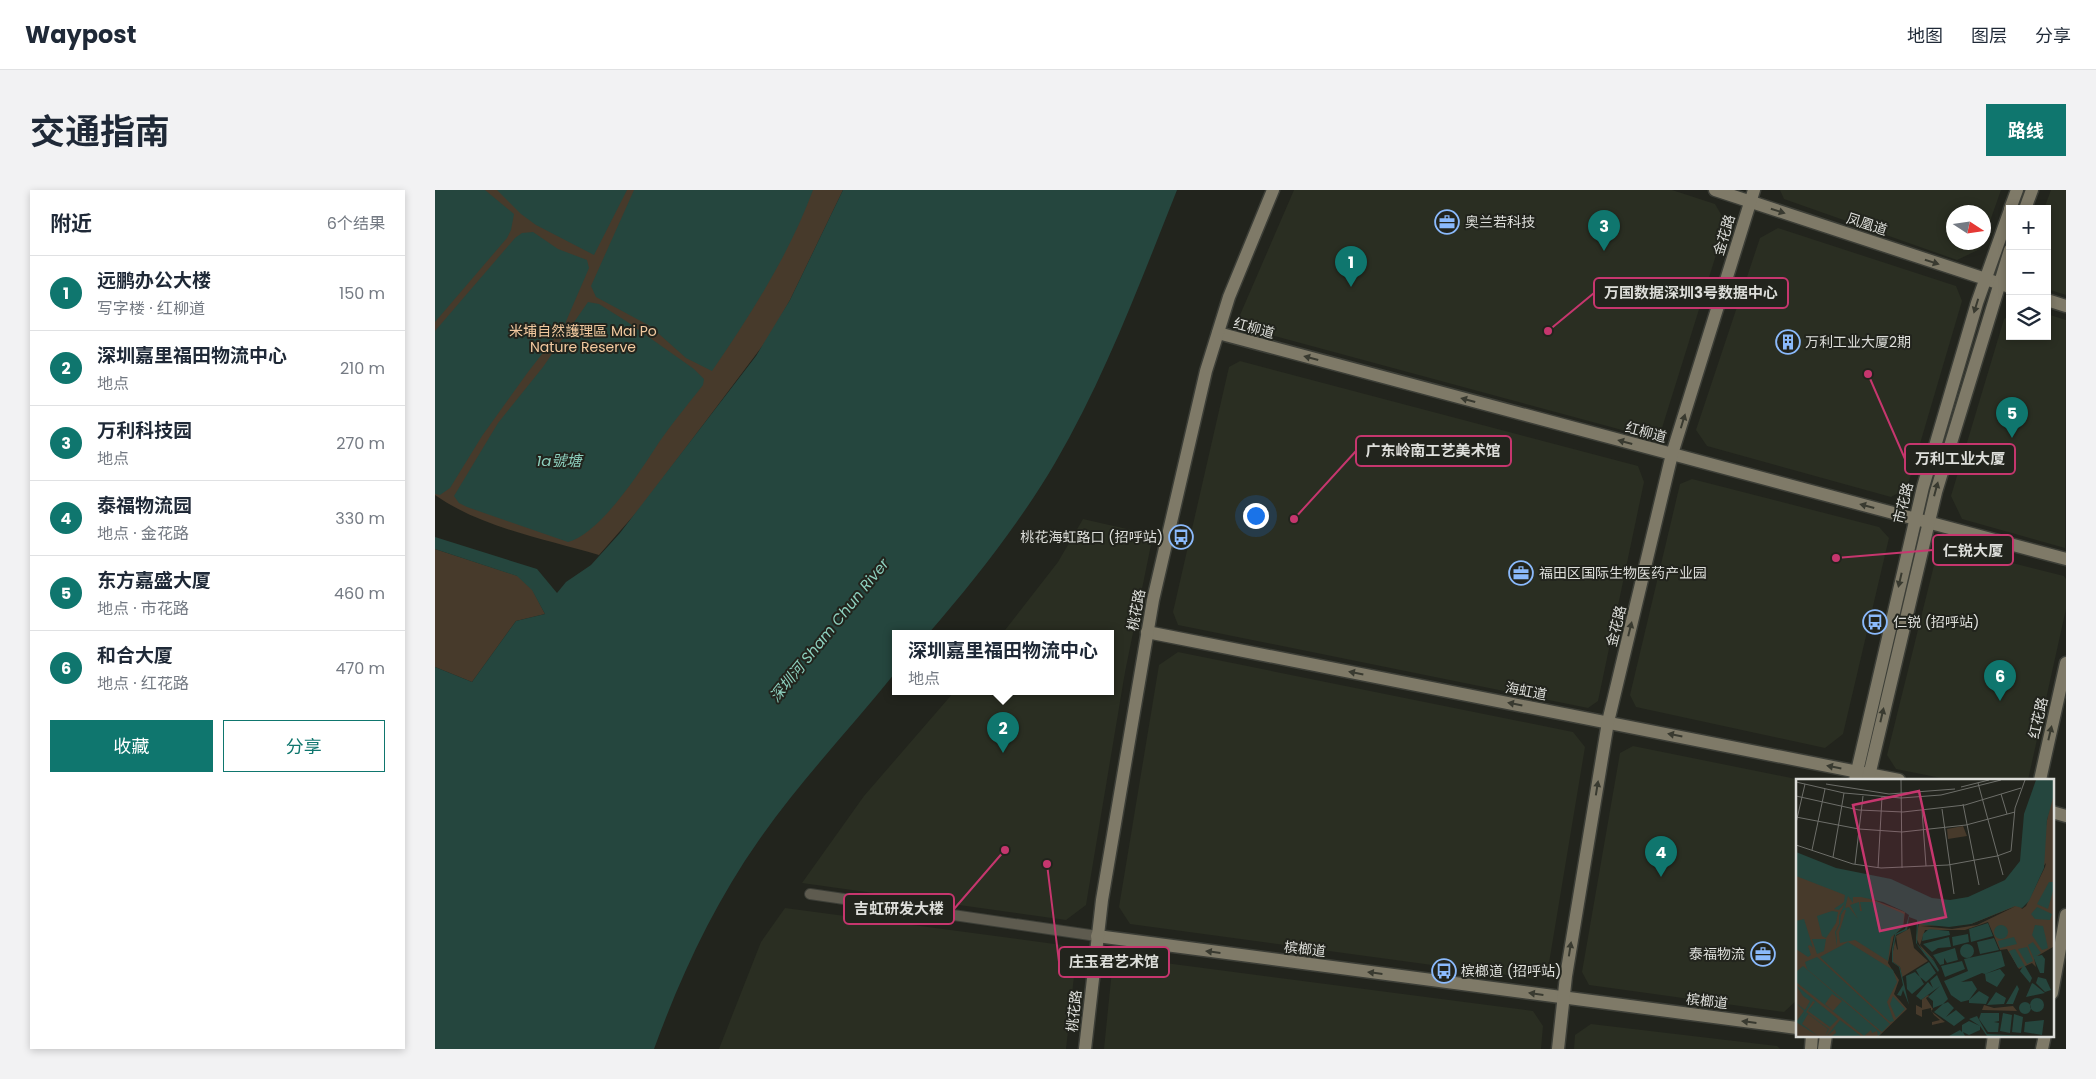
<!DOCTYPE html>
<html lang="zh">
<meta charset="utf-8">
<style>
body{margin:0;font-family:Poppins,"Noto Sans SC",sans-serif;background:#f2f2f3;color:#1f2937}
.controls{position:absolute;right:15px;top:15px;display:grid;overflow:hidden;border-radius:0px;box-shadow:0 2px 8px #0003}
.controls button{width:45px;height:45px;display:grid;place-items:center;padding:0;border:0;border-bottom:1px solid #e0e1e3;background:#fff;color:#1f2937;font:25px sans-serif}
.compass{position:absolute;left:1511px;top:15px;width:45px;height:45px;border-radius:50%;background:#fff;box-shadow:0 2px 8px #0003;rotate:102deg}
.you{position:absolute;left:820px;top:325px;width:18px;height:18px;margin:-12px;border:4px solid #fff;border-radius:50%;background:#1a73e8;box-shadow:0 0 0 8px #1a73e833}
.badge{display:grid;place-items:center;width:32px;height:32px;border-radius:50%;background:#0f766e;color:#fff;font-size:16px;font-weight:700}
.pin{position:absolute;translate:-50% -41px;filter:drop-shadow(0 1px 2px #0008)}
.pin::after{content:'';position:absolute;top:26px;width:18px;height:15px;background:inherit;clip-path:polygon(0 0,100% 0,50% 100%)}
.popup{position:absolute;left:457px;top:440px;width:222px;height:65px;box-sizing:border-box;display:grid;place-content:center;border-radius:0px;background:#fff;filter:drop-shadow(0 1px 4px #0005);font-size:16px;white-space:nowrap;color:#747a83}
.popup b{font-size:19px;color:#1f2937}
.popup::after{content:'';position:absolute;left:50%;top:100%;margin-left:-10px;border:10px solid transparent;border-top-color:#fff}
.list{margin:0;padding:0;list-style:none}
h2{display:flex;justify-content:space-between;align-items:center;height:65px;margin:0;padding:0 20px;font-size:21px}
h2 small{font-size:16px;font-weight:400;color:#747a83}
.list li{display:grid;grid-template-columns:32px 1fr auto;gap:15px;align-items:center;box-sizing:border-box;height:75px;padding:0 20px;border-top:1px solid #e0e1e3}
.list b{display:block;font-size:19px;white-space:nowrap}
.list p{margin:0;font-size:16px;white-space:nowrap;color:#747a83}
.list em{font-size:16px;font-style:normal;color:#747a83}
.actions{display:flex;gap:10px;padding:15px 20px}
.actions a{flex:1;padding:11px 0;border:1px solid #0f766e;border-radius:0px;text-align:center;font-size:18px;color:#0f766e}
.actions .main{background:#0f766e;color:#fff}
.icon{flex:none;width:28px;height:28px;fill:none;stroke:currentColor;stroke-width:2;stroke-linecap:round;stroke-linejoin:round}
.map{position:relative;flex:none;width:1631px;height:859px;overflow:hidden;border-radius:0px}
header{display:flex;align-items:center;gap:30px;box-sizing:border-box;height:70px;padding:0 25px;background:#fff;border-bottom:1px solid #e0e1e3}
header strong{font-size:24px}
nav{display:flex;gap:28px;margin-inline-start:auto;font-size:18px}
.intro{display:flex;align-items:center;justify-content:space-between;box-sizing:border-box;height:120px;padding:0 30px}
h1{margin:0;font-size:35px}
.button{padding:12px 22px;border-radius:0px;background:#0f766e;color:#fff;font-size:18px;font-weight:700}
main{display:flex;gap:30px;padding:0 30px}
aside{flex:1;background:#fff;border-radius:0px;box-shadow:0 2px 8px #0003}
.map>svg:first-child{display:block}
.built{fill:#2a2e22}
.green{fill:#473a2b}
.water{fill:#25463e}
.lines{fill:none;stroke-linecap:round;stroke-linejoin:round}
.street-casing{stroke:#3c3e37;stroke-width:12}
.secondary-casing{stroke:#3c3e37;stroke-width:15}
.street{stroke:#5e5b4f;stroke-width:10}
.secondary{stroke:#7f7a68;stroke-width:12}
.oneway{fill:#393a30}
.labels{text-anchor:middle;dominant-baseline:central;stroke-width:4;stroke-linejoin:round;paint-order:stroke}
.poi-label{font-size:14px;fill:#dddeda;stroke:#22241d;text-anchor:start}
.street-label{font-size:14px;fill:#dddeda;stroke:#22241d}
.park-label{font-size:14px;fill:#f1c99f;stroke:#22241d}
.water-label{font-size:15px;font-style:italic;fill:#8dd0be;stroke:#22241d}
.inset-road{fill:none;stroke:#6d6e69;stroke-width:1}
.view{fill:#c6366e;fill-opacity:0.15;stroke:#c6366e;stroke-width:2.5}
.inset-edge{fill:none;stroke:#dddeda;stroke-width:2.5}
.leader{fill:none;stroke:#c6366e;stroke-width:2}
.callout-dot{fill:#c6366e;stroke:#22241d;stroke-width:2}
.callout{fill:#22241d;stroke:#c6366e;stroke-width:2}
.callout-label{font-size:15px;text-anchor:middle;font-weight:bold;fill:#dddeda}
</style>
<header>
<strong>Waypost</strong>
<nav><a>地图</a><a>图层</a><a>分享</a></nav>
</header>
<div class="intro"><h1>交通指南</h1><a class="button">路线</a></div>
<main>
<aside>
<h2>附近<small>6个结果</small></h2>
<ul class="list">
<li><span class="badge">1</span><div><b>远鹏办公大楼</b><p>写字楼 · 红柳道</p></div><em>150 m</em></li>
<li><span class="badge">2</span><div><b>深圳嘉里福田物流中心</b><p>地点</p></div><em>210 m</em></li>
<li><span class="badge">3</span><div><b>万利科技园</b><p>地点</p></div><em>270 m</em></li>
<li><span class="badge">4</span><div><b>泰福物流园</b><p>地点 · 金花路</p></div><em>330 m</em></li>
<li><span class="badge">5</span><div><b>东方嘉盛大厦</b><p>地点 · 市花路</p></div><em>460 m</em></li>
<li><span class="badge">6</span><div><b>和合大厦</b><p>地点 · 红花路</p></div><em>470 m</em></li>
</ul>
<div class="actions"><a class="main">收藏</a><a>分享</a></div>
</aside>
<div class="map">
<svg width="1631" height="859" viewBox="0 0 1631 859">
<rect width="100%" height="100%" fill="#22241d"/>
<g class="built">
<polygon points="859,0 1237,0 1280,14 1291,33 1227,238 1213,247 810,138 805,125"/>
<polygon points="1345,0 1566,0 1549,48 1548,22 1518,22 1518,52 1547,53 1545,59 1522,70 1349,9"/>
<polygon points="1616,0 1631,0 1631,105 1612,99 1612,19 1609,19"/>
<polygon points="1343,38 1521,96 1527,111 1472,298 1456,307 1272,256 1261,240 1325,48"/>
<polygon points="1612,124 1631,130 1630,358 1527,329 1516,306 1569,129 1575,125 1575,146 1612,146"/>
<polygon points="805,171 1203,276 1209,292 1163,511 1153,518 743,435 738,422 794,177"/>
<polygon points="1257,289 1444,337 1454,348 1408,544 1390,558 1201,517 1195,505 1245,294"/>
<polygon points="648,329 718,345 690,482 651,715 631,730 367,693 429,606 519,502 676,502 676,444 567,444 623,372"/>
<polygon points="1518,358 1629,386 1631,389 1631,419 1593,590 1516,590 1461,579 1452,565 1501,367"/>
<polygon points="743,462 1138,542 1150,557 1113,779 1100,789 695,734 684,717 724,475"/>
<polygon points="1198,556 1366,590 1362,590 1362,810 1349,822 1154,795 1147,782 1185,563"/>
<polygon points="350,718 627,755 640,777 631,859 284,859 326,752"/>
<polygon points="692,768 1098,821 1108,836 1106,859 669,859 677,780"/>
<polygon points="1156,834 1342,856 1345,859 1139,859 1140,845"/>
</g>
<g class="green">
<path d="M 0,0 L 408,0 L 355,110 L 334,147 L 207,316 L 164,365 C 110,349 47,338 0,305 Z"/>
<polygon points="0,359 83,386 97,399 110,424 81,431 37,492 0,477"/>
</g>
<g class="water">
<polygon points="0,0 50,0 79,24 76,40 72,48 0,132"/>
<polygon points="62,0 192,0 159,65 101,35 86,24"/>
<path d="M 199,0 L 378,0 C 354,65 316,124 277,181 L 251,168 L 215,136 L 161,107 L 156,96 Z"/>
<path d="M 408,0 L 742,0 C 705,93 670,187 620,273 C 584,334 539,391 493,444 L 460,444 L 460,483 C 415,539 365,591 324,650 C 279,714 246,785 219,859 L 0,859 L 0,477 L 37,492 L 81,431 L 110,424 L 97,400 L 82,386 L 0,359 L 0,347 L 102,379 L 122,403 L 131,392 L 156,375 L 185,343 L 321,166 L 355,110 Z"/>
<polygon points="98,42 123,59 152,70 154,78 129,136 93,182 47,246 15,298 5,305 0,304 0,141 80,48 87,43"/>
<path d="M 153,112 L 164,114 L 191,131 L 259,179 L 269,189 L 268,195 C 251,217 233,238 219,260 C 202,286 164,344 133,352 L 32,317 L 24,313 L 19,306 L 63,233 L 108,177 Z"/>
</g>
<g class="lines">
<g class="street-casing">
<polyline id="street" points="375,704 662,746"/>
</g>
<g class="secondary-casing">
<g id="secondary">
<polyline points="1280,0 1575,97"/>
<polyline points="1575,19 1582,0"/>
<polyline points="1590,19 1597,0"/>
<polyline points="1612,110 1631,116"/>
<polyline points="783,143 1631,369"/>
<polyline points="712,442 1464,590"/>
<polyline points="1420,590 1488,297 1542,113 1575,20"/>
<polyline points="1433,590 1501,302 1575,60"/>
<polyline points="1605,590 1631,473"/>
<polyline points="1617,622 1631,626"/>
<polyline points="662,746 1362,838"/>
<polyline points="1617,803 1631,725"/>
<polyline points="650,859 667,710 718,410 771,181 794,107 838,0"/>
<polyline points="1123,859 1131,786 1173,532 1237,264 1319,0"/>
<polyline points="1376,859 1377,845"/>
<polyline points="1389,859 1391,845"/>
<polyline points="1557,859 1559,845"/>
<polyline points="1607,859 1610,845"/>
</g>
</g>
<use href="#street" class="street"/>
<use href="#secondary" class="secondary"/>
</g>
<defs><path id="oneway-solid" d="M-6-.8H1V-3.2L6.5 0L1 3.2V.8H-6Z" transform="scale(1.25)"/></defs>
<g class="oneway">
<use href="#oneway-solid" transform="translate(1343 21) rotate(18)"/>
<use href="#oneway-solid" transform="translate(1497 72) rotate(18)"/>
<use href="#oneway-solid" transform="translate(1541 116) rotate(107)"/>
<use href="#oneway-solid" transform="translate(876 168) rotate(-165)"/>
<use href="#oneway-solid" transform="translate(1033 210) rotate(-165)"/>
<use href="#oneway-solid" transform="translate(1248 231) rotate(-73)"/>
<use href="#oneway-solid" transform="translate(1190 252) rotate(-165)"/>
<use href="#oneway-solid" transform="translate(1501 299) rotate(-75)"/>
<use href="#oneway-solid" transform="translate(1432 316) rotate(-165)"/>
<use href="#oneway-solid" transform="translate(1465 390) rotate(103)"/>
<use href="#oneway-solid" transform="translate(1195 439) rotate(-76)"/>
<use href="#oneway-solid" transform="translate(921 483) rotate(-169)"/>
<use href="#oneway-solid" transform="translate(1080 514) rotate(-169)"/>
<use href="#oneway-solid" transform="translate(1447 525) rotate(-77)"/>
<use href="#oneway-solid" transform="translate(1615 543) rotate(-77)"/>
<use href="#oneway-solid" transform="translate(1240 545) rotate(-169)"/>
<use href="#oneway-solid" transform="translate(1399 577) rotate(-169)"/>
<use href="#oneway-solid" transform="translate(1162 598) rotate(-81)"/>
<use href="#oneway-solid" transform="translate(1135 759) rotate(-81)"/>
<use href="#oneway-solid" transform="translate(778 762) rotate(-173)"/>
<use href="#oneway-solid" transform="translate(940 783) rotate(-173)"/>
<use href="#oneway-solid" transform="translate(1101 804) rotate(-172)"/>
<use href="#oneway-solid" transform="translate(1314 832) rotate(-173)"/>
</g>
<defs>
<g id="office-ring" transform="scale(1.25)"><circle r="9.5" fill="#22241d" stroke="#8bbafc" stroke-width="1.5"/><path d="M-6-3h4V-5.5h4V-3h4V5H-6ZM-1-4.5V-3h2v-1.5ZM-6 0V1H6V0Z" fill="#8bbafc"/></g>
<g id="building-ring" transform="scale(1.25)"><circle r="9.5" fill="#22241d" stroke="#8bbafc" stroke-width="1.5"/><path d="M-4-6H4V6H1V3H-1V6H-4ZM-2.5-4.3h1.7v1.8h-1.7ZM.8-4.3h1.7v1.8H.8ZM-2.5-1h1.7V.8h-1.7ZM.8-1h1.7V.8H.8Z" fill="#8bbafc"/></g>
<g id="bus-ring" transform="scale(1.25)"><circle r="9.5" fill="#22241d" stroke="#8bbafc" stroke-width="1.5"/><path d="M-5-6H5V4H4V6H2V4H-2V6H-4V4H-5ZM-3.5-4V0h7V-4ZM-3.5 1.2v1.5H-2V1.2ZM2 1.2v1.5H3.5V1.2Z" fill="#8bbafc"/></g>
</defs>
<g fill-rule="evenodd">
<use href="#office-ring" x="1012" y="32"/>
<use href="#building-ring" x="1353" y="152"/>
<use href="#bus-ring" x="746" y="347"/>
<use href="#office-ring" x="1086" y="383"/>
<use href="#bus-ring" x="1440" y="432"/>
<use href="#office-ring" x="1328" y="764"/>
<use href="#bus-ring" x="1009" y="781"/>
</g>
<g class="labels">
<g class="poi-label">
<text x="1030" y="32">奥兰若科技</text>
<text x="1370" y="152">万利工业大厦2期</text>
<text x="728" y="347" text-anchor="end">桃花海虹路口 (招呼站)</text>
<text x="1104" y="383">福田区国际生物医药产业园</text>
<text x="1458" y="432">仁锐 (招呼站)</text>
<text x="1310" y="764" text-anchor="end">泰福物流</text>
<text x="1026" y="781">槟榔道 (招呼站)</text>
</g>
<g class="street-label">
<text transform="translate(1432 34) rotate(18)">凤凰道</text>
<text transform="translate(1289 45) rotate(-73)">金花路</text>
<text transform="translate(819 138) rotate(15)">红柳道</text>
<text transform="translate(1211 242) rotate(15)">红柳道</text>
<text transform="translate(1468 313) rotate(-76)">市花路</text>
<text transform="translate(701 420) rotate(-79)">桃花路</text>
<text transform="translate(1181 436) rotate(-76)">金花路</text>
<text transform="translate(1091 501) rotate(11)">海虹道</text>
<text transform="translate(1603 528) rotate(-77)">红花路</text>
<text transform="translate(870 759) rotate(7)">槟榔道</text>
<text transform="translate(1272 811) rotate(7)">槟榔道</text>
<text transform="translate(639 821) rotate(-84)">桃花路</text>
</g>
<g class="park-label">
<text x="148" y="141">米埔自然護理區 Mai Po<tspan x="148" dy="16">Nature Reserve</tspan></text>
</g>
<g class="water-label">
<text x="124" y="270">1a號塘</text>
<text transform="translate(394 440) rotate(-51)">深圳河 Sham Chun River</text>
</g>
</g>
<g transform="translate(1361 589)">
<rect width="258" height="258" fill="#22241d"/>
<path d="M 257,9 L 257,168 L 238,179 L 240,188 L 236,184 L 223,190 L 211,170 L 204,171 L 192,143 L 169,151 L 129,151 L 124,166 L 138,181 L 129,176 L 120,159 L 123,144 L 220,121 L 226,130 L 230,127 L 249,88 L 250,84 L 246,89 L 246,68 ZM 220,127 L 181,146 L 156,150 L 125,147 L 175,145 ZM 167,47 L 171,57 L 152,60 L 151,50 ZM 0,91 L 109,133 L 107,148 L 98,156 L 92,184 L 103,201 L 98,215 L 111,230 L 83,257 L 0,257 ZM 114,149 L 118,169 L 132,182 L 106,198 L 104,188 L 97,183 L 97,172 L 99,162 L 101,170 L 102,171 L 100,157 ZM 132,216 L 133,217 L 130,219 L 137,230 L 135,232 L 149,243 L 136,246 L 136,243 L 144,241 L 138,236 L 135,231 L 135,229 L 126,231 L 126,238 L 120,235 L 120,226 L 126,229 L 126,220 ZM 188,226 L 198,229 L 217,227 L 221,232 L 186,231 Z" fill="#473a2b" fill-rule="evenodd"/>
<path d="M 240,1 L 257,1 L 257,19 L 251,41 L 248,89 L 233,122 L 226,129 L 219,127 L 175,145 L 153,148 L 122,145 L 121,165 L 138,182 L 143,191 L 142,193 L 120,164 L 121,141 L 113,138 L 111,151 L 100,156 L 97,172 L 97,183 L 104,188 L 113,226 L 107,211 L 105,217 L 101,216 L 107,206 L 103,188 L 96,183 L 96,170 L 99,155 L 95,158 L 92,182 L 59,161 L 44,164 L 43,154 L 50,131 L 48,131 L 45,136 L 44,145 L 40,153 L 41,161 L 41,167 L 39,153 L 43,145 L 43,137 L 49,124 L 43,131 L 38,130 L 48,123 L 49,116 L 0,97 L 0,73 L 40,89 L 95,100 L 136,119 L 154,121 L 172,118 L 209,101 L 224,82 L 228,35 ZM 52,117 L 57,124 L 57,118 L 65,118 L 87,123 L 107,132 L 113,136 L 109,150 L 99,155 L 107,148 L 108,135 L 81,123 L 64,123 L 66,132 L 64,132 L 63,123 L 54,126 L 62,140 L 53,128 L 49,129 ZM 253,103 L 257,103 L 258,108 L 252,130 L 241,125 ZM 241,128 L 256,135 L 254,141 L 239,140 L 235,135 ZM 36,132 L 42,133 L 40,144 L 30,159 L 26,157 L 21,137 ZM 8,140 L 17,169 L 14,166 L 12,167 L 15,176 L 12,178 L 0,170 L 0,142 ZM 192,144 L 197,157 L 175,163 L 173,150 ZM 239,146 L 247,147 L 252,169 L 246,171 L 236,156 ZM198 153a7 7 0 1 1 14 0a7 7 0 1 1-14 0ZM 133,150 L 153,152 L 154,156 L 126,162 L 127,155 ZM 172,155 L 173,163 L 157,167 L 156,158 ZM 153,158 L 155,168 L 142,169 L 136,173 L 127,165 ZM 218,158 L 221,165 L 204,169 L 202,162 ZM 198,159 L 203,171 L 184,175 L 181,163 ZM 16,160 L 30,160 L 28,172 L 21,175 ZM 52,163 L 97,191 L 101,203 L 91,223 L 98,242 L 94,243 L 24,178 ZM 237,163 L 245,174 L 240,177 L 246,176 L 249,180 L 248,194 L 244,194 L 232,166 ZM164 172a7 7 0 1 1 14 0a7 7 0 1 1-14 0ZM 231,168 L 237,182 L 231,185 L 222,170 ZM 159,169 L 162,181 L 151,184 L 148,179 L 148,185 L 144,186 L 137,176 ZM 219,170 L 236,199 L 234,204 L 224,192 L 227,187 L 222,189 L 213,172 ZM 205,172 L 209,187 L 189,195 L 204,190 L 209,196 L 201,208 L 190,202 L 189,195 L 186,194 L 165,203 L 176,202 L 181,210 L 173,221 L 183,212 L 193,218 L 190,225 L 173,224 L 173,221 L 165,223 L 155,216 L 148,202 L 172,192 L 168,180 ZM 21,178 L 28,184 L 94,245 L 86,253 L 11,190 L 9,183 ZM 166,182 L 169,190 L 149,198 L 145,187 ZM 133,183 L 140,194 L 130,203 L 124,198 L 128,205 L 116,215 L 111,210 L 110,197 L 119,193 L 124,198 L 120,191 ZM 7,187 L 85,254 L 82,257 L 81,252 L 76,254 L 75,251 L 68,257 L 0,203 L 0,193 ZM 36,215 L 46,222 L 37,232 L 29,225 ZM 141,196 L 152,220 L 147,225 L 152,223 L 158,229 L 150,238 L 160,231 L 169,239 L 158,247 L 138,233 L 147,225 L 137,229 L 137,222 L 132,218 L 144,207 L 125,221 L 120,217 L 132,203 L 137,209 L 134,202 ZM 242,198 L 250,200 L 255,211 L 249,213 L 240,204 ZM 236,204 L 238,205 L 249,214 L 230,218 ZM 0,206 L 42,240 L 34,248 L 12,232 L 19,223 L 17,222 L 4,243 L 10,233 L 33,250 L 29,257 L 32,250 L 12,235 L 6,245 L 22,257 L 0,243 L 8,232 L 0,224 L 9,231 L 14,222 L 7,217 ZM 221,206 L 223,210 L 217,225 L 210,225 ZM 200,213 L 210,219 L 208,225 L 191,226 ZM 97,217 L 109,230 L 100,239 L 94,225 ZM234 226a7 7 0 1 1 14 0a7 7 0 1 1-14 0ZM223 229a6 6 0 1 1 12 0a6 6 0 1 1-12 0ZM 185,234 L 203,234 L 203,242 L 198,243 L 203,244 L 202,253 L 192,253 L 183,240 ZM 207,234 L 216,236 L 214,254 L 204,252 ZM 218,235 L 227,238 L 225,254 L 216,253 ZM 181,237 L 191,255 L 231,257 L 191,257 L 184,247 L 184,251 L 173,256 L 167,253 L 169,257 L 153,257 L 164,251 L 166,253 L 166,246 L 173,242 L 184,247 L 173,240 ZM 44,241 L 65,257 L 36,257 L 40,254 L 39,250 L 31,257 ZM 248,241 L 246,256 L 228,253 L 229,243 Z" fill="#25463e" fill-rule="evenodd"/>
<path class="inset-road" d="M 105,1 L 106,89M 0,3 L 48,14 L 105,19 L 145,16 L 205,1M 182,4 L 207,96M 30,5 L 93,15 L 159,10M 165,8 L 193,1M 205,15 L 211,35M 0,17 L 63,31 L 107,33 L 169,26 L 225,9M 167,25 L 183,106M 146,30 L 158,115M 126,31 L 130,87M 0,38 L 63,50 L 106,53 L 170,46 L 219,33M 0,44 L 9,5M 0,66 L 57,85 L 85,89 L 152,86 L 201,77 L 215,72 L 219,29 L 229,1M 16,71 L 29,10M 37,78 L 48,14M 59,85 L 67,17M 82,89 L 86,18"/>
<path class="view" d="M 123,12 L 150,138 L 84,152 L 57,26 Z"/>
<rect width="258" height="258" class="inset-edge"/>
</g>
<path class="leader" d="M1113 141L1159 103M859 329L921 261M1433 184L1470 269M1401 368L1498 360M570 660L519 719M612 674L624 772"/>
<g class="callout-dot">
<circle cx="1113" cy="141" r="5"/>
<circle cx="859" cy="329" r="5"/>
<circle cx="1433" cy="184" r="5"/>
<circle cx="1401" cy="368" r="5"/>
<circle cx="570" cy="660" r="5"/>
<circle cx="612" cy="674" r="5"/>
</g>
<g class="callout">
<rect x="1159" y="88" width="194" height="30" rx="5"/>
<rect x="921" y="246" width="155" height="30" rx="5"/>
<rect x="1470" y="254" width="110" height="30" rx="5"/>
<rect x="1498" y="345" width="80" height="30" rx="5"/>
<rect x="409" y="704" width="110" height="30" rx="5"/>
<rect x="624" y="757" width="110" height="30" rx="5"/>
</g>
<g class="callout-label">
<text x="1256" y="108">万国数据深圳3号数据中心</text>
<text x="998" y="266">广东岭南工艺美术馆</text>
<text x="1525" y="274">万利工业大厦</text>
<text x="1538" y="366">仁锐大厦</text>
<text x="464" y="724">吉虹研发大楼</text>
<text x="679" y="777">庄玉君艺术馆</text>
</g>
</svg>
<div class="controls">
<button>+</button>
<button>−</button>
<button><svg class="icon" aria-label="layers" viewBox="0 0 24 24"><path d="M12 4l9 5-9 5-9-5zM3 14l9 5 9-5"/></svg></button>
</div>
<svg class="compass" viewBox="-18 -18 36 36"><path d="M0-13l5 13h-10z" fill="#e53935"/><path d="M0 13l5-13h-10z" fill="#747a83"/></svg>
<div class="you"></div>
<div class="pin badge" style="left:916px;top:97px">1</div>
<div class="pin badge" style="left:568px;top:563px">2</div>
<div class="popup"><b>深圳嘉里福田物流中心</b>地点</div>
<div class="pin badge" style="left:1169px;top:61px">3</div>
<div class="pin badge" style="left:1226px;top:687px">4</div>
<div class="pin badge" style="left:1577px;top:248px">5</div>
<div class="pin badge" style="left:1565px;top:511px">6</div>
</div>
</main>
